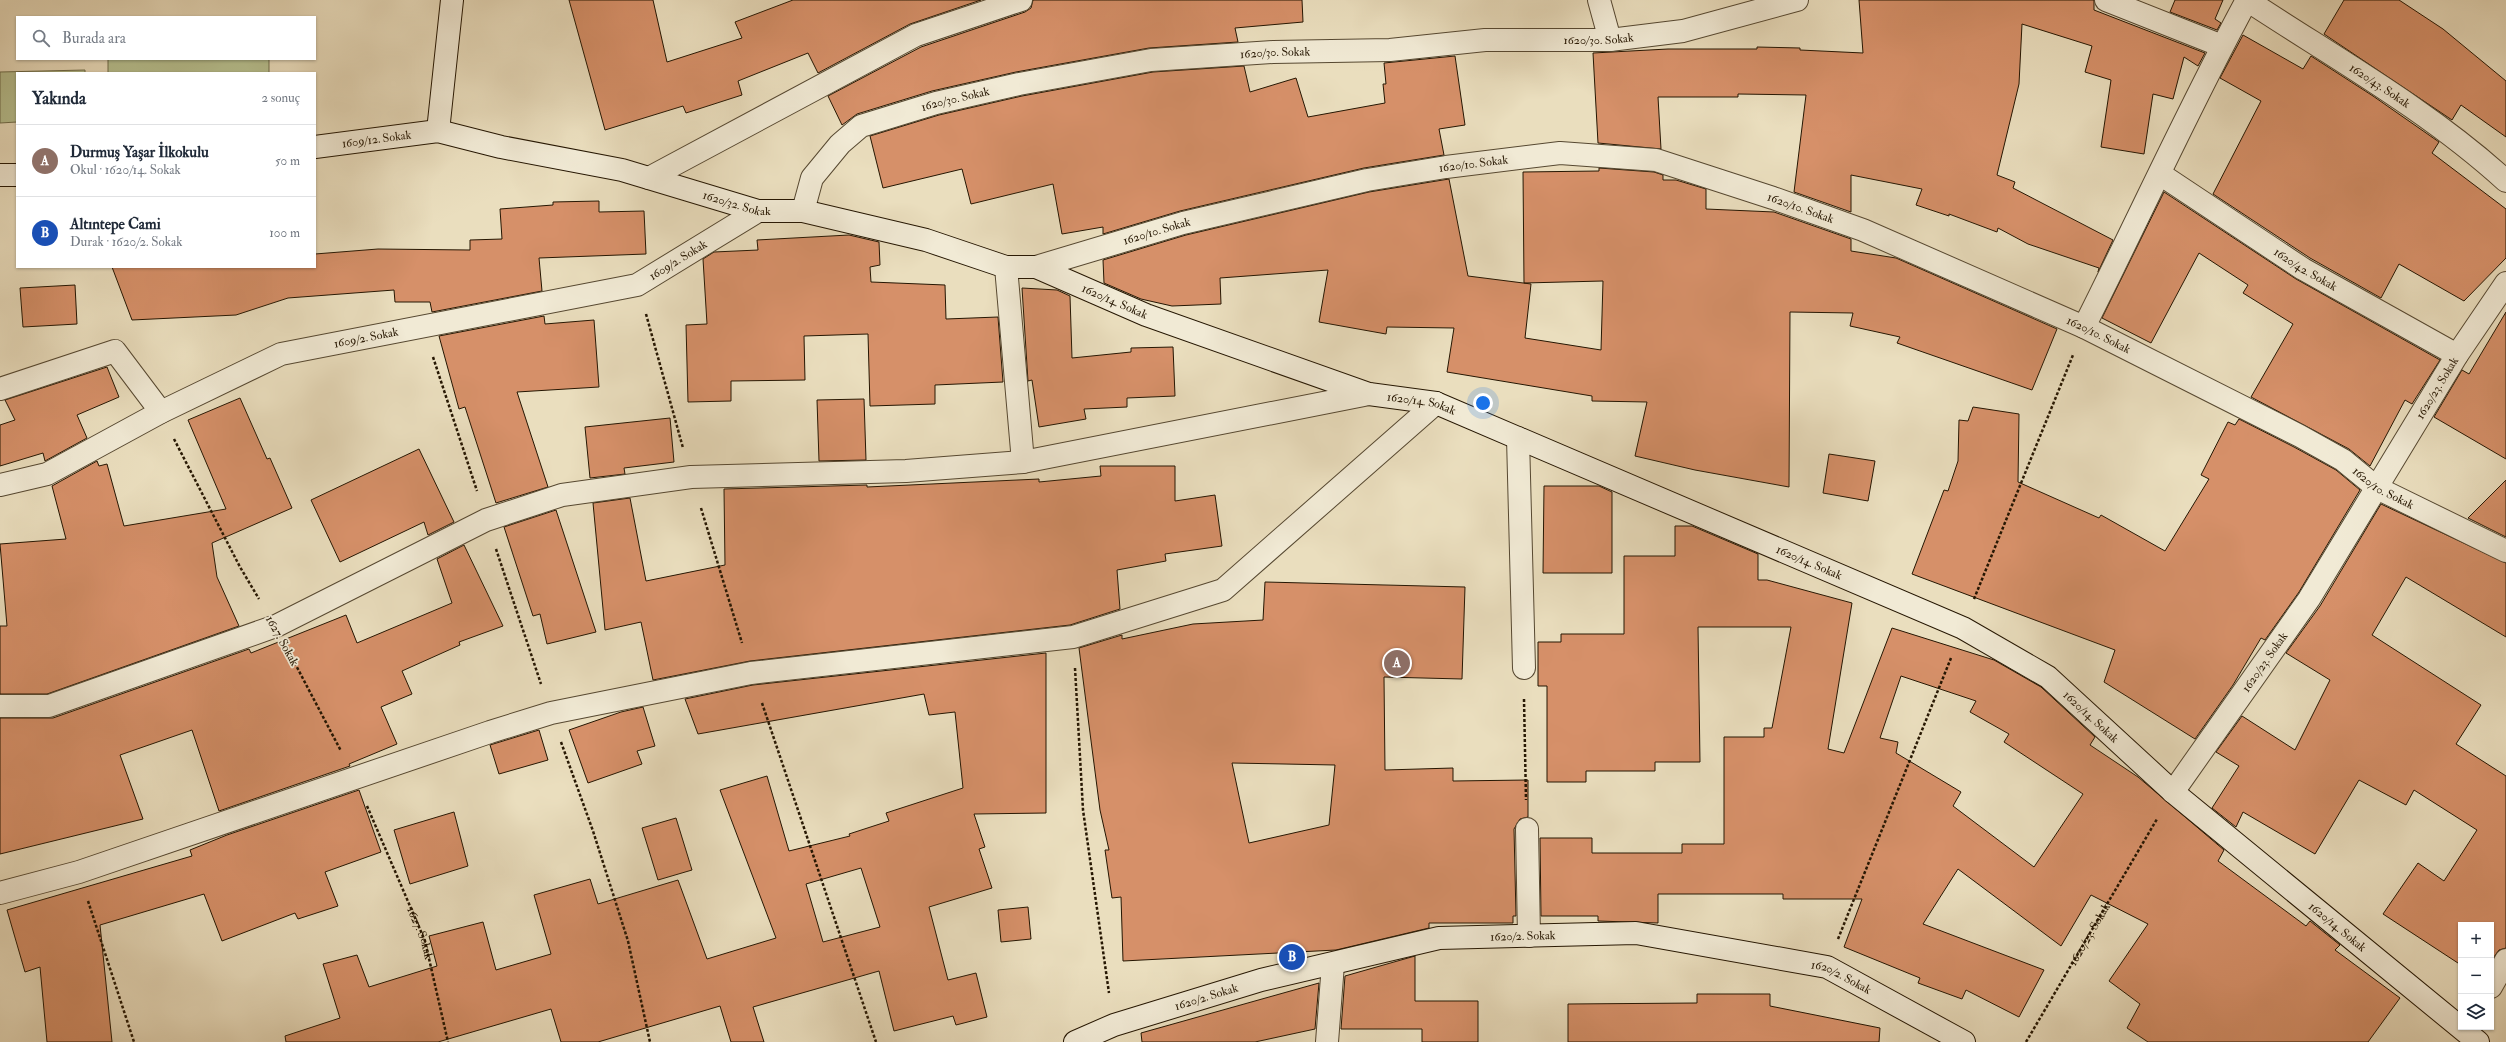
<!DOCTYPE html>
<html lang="tr">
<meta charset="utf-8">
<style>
body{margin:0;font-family:"IM FELL Double Pica",serif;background:#f2f2f3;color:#1f2937}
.controls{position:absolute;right:12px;bottom:12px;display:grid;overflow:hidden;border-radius:0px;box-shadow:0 1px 3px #0004}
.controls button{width:36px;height:36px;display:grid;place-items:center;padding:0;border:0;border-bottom:1px solid #e0e1e3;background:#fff;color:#1f2937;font:20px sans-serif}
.you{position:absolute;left:1483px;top:403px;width:14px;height:14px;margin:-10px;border:3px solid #fff;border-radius:50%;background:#1a73e8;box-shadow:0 0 0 6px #1a73e833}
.badge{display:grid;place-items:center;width:26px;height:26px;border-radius:50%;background:#8f2418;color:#fff;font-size:13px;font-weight:700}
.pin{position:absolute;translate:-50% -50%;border:2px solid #fff;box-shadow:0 1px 4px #0006}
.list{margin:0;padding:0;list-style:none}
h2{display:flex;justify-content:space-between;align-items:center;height:52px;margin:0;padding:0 16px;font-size:17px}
h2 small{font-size:13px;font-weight:400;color:#747a83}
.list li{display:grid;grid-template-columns:26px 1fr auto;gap:12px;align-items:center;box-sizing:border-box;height:72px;padding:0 16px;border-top:1px solid #e0e1e3}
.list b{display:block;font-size:15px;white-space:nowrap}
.list p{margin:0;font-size:13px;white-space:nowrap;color:#747a83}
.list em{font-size:13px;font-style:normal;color:#747a83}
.icon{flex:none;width:22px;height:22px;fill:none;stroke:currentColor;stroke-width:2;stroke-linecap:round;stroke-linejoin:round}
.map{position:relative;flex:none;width:2506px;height:1042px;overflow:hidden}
.search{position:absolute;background:#fff;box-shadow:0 1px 3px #0004;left:16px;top:16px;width:300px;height:44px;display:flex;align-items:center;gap:10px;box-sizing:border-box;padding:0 14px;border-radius:0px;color:#747a83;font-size:15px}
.panel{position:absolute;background:#fff;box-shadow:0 1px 3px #0004;left:16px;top:72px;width:300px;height:196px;border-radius:0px}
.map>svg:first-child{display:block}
.green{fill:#b7c191;stroke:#6e6c4a}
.building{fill:#d69069;stroke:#251602;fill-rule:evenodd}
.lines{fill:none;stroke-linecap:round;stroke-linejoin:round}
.minor-casing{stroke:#564831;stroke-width:24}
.tertiary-casing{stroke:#564831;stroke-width:24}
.secondary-casing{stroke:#251602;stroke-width:24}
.path{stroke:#251602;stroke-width:2.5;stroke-dasharray:3 2;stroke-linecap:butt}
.minor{stroke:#f1ead5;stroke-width:22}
.tertiary{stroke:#f1ead5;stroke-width:22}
.secondary{stroke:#f1ead5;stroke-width:22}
.labels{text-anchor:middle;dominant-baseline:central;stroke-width:3.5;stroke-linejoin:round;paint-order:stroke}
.street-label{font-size:12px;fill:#251602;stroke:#f1ead5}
</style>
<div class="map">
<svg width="2506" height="1042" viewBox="0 0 2506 1042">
<rect width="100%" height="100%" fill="#eadebe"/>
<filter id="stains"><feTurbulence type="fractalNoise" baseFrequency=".005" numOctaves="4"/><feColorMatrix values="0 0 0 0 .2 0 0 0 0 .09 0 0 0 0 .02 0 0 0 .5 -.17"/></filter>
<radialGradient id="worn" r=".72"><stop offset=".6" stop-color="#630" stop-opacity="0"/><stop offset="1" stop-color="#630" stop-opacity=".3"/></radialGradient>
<g class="green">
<rect x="108" y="59" width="161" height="14"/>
<polygon points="85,70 85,73 17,73 17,122 0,123 0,72"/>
</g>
<g class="building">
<polygon points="569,0 653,0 667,62 742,38 735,22 793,0 981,0 910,24 818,73 808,53 738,81 742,95 686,113 683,106 605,130"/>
<polygon points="1033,0 1302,0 1303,22 1235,28 1238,42 1149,48 1016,72 932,91 857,114 842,125 828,96 921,47 1025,12 1031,8"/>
<polygon points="1859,0 2094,0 2094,10 2205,53 2198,66 2184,57 2173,99 2153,94 2144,154 2101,147 2111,80 2085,72 2092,46 2022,24 2019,84 1997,175 2015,182 2013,188 2113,240 2098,272 2099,268 2028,244 1998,228 1997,232 1949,214 1949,216 1916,205 1922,189 1851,175 1851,212 1794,192 1806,95 1738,94 1738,97 1658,97 1661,149 1598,143 1593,53 1668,49 1757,49 1757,47 1800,48 1800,50 1863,53"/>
<polygon points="2175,0 2223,0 2215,19 2221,23 2217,30 2170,12"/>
<polygon points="2344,0 2399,0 2443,29 2506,81 2506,137 2461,105 2452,120 2324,34"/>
<polygon points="2243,35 2303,69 2311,56 2373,96 2439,142 2432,153 2506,209 2506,258 2464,301 2399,264 2381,298 2310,258 2213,194 2261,101 2220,78"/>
<polygon points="1455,56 1465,125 1439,129 1444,155 1364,168 1180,211 1103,234 1103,227 1062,234 1053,184 971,204 962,169 883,188 870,136 939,115 1022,96 1153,72 1244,66 1250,92 1296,78 1308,117 1385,103 1383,84 1386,84 1384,63"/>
<polygon points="1599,168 1654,172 1663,175 1663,180 1676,180 1706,189 1706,209 1774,212 1851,239 1851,251 1896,258 2057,329 2032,390 1897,343 1900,337 1850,326 1853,313 1790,312 1789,487 1695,470 1635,456 1647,402 1592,401 1592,396 1447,372 1454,328 1387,327 1386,334 1319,322 1328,270 1220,278 1221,304 1172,306 1141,299 1104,283 1103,260 1186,235 1369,192 1449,179 1468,276 1531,284 1525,338 1601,350 1603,281 1524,283 1523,172 1599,171"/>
<polygon points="2164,192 2296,279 2440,360 2412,404 2405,400 2370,466 2349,449 2251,397 2293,324 2243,293 2248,285 2199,253 2151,343 2102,318"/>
<polygon points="599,201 599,212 644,211 646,254 539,258 542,291 432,312 430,302 395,302 394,290 288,298 236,315 132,320 112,267 315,267 315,254 378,249 470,250 470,240 502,239 500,209 553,205 553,202"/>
<polygon points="849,235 879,242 880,265 870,267 871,282 945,285 946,319 998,317 1003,382 935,385 935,404 870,406 868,334 804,336 805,380 731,381 731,401 688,402 686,325 707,324 703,259 714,252 758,250 757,240"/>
<polygon points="75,285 77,324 23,327 20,288"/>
<polygon points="1022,288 1057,290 1070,296 1072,358 1131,352 1131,348 1173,347 1175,396 1127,398 1127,407 1084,409 1086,419 1039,427 1032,380 1028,381"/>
<polygon points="2506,312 2506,459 2434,417 2462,370 2469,374"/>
<polygon points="544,316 545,324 594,320 599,387 517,392 548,487 496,503 465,407 459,409 439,336"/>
<polygon points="107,367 119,397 77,415 87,438 45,461 43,453 0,466 0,425 15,420 5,400"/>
<polygon points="240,398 267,459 270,458 292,508 212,543 217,577 239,626 47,694 0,694 0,626 7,626 0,544 66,539 52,486 97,461 99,466 107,464 124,526 226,509 188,420"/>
<polygon points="864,399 866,460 819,461 817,400"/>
<polygon points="1973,407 2019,414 2018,482 2099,518 2101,515 2165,551 2209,479 2201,475 2228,422 2235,425 2239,419 2294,447 2336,470 2360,490 2299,592 2265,640 2261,638 2233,685 2195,739 2104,682 2115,650 1912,574 1944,490 1948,491 1958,461 1959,420 1968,421"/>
<polygon points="670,418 674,462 624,468 625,474 590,478 585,427"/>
<polygon points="419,449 454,522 428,535 424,522 340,562 311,500"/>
<polygon points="1829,454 1875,461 1868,501 1823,493"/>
<polygon points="1100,466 1175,466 1175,501 1215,495 1222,546 1165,554 1166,561 1117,570 1120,609 1070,625 750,661 653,680 641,622 605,630 593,503 630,498 646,581 725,565 724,489 867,485 867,487 1039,479 1039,482 1101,476"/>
<polygon points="2506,480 2506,537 2468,518"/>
<polygon points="1544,486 1599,486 1612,492 1612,573 1543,573"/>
<polygon points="2381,504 2506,563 2506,637 2406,577 2372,635 2481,705 2456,744 2506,776 2506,948 2499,950 2491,961 2491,925 2461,925 2461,965 2383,914 2418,863 2444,881 2477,830 2414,790 2406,805 2359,780 2315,854 2243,812 2236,827 2212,808 2239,766 2216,752 2242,716 2295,750 2330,680 2286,653 2320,606"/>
<polygon points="556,510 596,632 547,644 540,614 533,616 504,527"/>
<path d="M 1675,526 L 1692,526 L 1758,554 L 1758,580 L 1767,580 L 1852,603 L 1828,749 L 1844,753 L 1892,628 L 1994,660 L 2041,687 L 2095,737 L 2090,745 L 2138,777 L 2224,850 L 2218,861 L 2306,926 L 2310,921 L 2340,945 L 2335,950 L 2400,998 L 2368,1042 L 2148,1042 L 2127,1028 L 2140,1004 L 2109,981 L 2148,924 L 2091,895 L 2061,946 L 1958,869 L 1923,924 L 2044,970 L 2019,1017 L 1966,990 L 1962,999 L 1918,983 L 1920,978 L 1844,947 L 1862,899 L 1783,899 L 1783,894 L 1658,894 L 1658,923 L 1598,921 L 1598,916 L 1541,916 L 1540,838 L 1592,838 L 1592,853 L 1682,853 L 1682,844 L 1724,844 L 1724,737 L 1764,737 L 1764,728 L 1772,728 L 1791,627 L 1698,627 L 1700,762 L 1655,762 L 1655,771 L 1586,771 L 1586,782 L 1547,782 L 1547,686 L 1538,686 L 1538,642 L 1561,642 L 1561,634 L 1624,634 L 1624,556 L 1675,556 ZM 1901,676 L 1976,701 L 1970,712 L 2009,734 L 2004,742 L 2083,794 L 2034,867 L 1953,806 L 1961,792 L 1896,753 L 1898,742 L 1880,738 Z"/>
<polygon points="464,545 503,626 459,642 460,645 402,671 412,694 381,707 397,744 349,764 350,766 219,811 192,730 120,755 143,819 0,854 0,718 53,718 249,649 251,653 346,615 357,643 452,603 437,559"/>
<path d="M 1265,582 L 1465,587 L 1462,679 L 1384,677 L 1385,770 L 1453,768 L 1453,781 L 1528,780 L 1528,817 L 1520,819 L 1514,829 L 1516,916 L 1513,916 L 1513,923 L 1429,923 L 1429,928 L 1336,950 L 1123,961 L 1121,897 L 1112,898 L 1105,850 L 1109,850 L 1100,810 L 1079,648 L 1122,635 L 1122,639 L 1193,624 L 1263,620 ZM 1232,763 L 1335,765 L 1329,825 L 1249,843 Z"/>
<path d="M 1046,653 L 1046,813 L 974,814 L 985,847 L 979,849 L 992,888 L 929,907 L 948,980 L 976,973 L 987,1017 L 956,1025 L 953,1016 L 894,1031 L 879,971 L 753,1007 L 764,1042 L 731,1042 L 720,1006 L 598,1042 L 561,1042 L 551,1009 L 438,1042 L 286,1042 L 285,1036 L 340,1018 L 323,964 L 357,955 L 369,987 L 437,966 L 429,936 L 483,922 L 496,970 L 551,954 L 534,895 L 590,879 L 598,904 L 678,880 L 707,959 L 776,938 L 720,790 L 767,776 L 789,851 L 850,836 L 849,834 L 889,821 L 886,813 L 963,788 L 955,712 L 929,715 L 924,694 L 698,734 L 685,699 L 753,685 ZM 861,868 L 880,927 L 823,942 L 806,884 Z"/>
<polygon points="643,707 655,746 637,751 642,764 588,783 569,730 621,712"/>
<polygon points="539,730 548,760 499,774 490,745"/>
<polygon points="359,790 381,852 325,872 338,906 298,919 295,913 222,941 204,894 100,925 112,1042 47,1042 40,967 25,972 7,910 192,856 190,850 227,835"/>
<polygon points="454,812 468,866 410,884 394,830"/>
<polygon points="676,818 692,870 658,880 642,828"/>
<polygon points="1028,907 1031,939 1001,942 998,910"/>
<polygon points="1415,956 1415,1001 1478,1001 1478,1042 1422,1042 1422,1029 1341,1029 1345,976"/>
<polygon points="1319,983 1315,1029 1255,1042 1142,1042 1141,1033"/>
<polygon points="1697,994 1770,994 1770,1006 1880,1028 1879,1042 1568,1042 1568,1004 1697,1003"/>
</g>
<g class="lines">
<g class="minor-casing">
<g id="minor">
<polyline points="1599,0 1610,40"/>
<polyline points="2106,0 2222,46"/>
<path id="s3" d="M 2247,0 C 2335,58 2428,110 2506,181"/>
<path id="s4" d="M 2160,174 L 2303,269 L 2457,355"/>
<polyline points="649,178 916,35 1021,0"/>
<path id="s5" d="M 803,211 L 812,178 L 840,144 L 861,126 L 936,103 L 1019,84 L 1151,60 L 1273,52 L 1390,50 L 1485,40 L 1610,40 L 1683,31 L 1797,0"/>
<polyline points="1006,267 1023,462"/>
<path id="s6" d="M 1036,267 L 1183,223 L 1367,180 L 1446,167 L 1560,153 L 1656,160 L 1773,198 L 1863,230 L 2084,327 L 2300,436 L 2343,460 L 2377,488 L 2506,551"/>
<path d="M 2084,327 C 2139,218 2189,107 2247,0"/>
<polyline points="0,389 115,351 161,412"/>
<polyline points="1518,438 1524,668"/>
<path id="s7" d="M 0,485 L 47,474 L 161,412 L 281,354 L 637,285 L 758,211"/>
<polyline points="0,706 49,706 276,626 486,520 562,495 691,477 906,471 1023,462 1369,394"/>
<polyline points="1527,829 1529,936"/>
<polyline points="2491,987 2506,960"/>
<polyline points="1327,1042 1333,964"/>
</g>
</g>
<g class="tertiary-casing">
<g id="tertiary">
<path id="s8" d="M 2173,792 L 2309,599 L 2457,355 L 2506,283"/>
<polyline points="0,893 79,872 490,732 551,713 751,673 1073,637 1223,590 1436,403"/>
</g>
</g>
<g class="secondary-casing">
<g id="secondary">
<polyline points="438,131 452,0"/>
<path id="s9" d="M 315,147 L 438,131 L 501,147 L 622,170 L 758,211 L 803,211 L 926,240 L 1006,267 L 1036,267 L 1146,315 L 1369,394 L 1436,403 L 1963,628 L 2048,677 L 2173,792 L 2478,1042"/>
<polyline points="0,175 17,175"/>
<path id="s10" d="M 1075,1042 L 1114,1025 L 1261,980 L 1439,938 L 1636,933 L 1827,967 L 1964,1042"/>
</g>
</g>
<g class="path">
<polyline points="646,314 683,448"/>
<polyline points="433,357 477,491"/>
<polyline points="174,439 240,567 259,599"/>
<polyline points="701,508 742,643"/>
<polyline points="496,549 541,684"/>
<polyline points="1974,599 2073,355"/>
<polyline points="290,654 341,751"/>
<polyline points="1075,668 1083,810 1109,993"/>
<polyline points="1524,699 1526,800"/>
<polyline points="762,703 876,1042"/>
<polyline points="561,742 593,831 628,941 650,1042"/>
<path id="s1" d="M 367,806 L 425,941 L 448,1042"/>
<polyline points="88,901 134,1042"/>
<polyline points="1838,939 1951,658"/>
<path id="s2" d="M 2026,1042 L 2157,819"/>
</g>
<use href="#minor" class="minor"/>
<use href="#tertiary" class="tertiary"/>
<use href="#secondary" class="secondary"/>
</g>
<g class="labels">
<g class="street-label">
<text stroke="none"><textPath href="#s5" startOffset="852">1620/30. Sokak</textPath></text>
<text stroke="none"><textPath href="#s5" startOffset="528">1620/30. Sokak</textPath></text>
<text stroke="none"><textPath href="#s3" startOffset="158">1620/43. Sokak</textPath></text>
<text stroke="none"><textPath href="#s5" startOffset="204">1620/30. Sokak</textPath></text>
<text stroke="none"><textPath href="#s9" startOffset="62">1609/12. Sokak</textPath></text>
<text stroke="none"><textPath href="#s6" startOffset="450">1620/10. Sokak</textPath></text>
<text stroke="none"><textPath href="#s9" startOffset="432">1620/32. Sokak</textPath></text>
<text stroke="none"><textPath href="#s6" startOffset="786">1620/10. Sokak</textPath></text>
<text stroke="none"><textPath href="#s6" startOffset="126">1620/10. Sokak</textPath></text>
<text stroke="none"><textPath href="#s7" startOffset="722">1609/2. Sokak</textPath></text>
<text stroke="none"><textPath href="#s4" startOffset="174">1620/42. Sokak</textPath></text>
<text stroke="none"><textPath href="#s9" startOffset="826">1620/14. Sokak</textPath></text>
<text stroke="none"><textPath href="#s6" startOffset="1110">1620/10. Sokak</textPath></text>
<text stroke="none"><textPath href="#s7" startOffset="398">1609/2. Sokak</textPath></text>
<text stroke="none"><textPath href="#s8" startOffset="483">1620/23. Sokak</textPath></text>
<text stroke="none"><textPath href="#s9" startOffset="1150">1620/14. Sokak</textPath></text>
<text stroke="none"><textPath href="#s6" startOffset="1434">1620/10. Sokak</textPath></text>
<text stroke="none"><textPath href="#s9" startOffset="1570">1620/14. Sokak</textPath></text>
<text transform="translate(282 641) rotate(61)">1627. Sokak</text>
<text stroke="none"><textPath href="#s8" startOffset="159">1620/23. Sokak</textPath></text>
<text stroke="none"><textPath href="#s9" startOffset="1894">1620/14. Sokak</textPath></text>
<text stroke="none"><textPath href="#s9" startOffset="2218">1620/14. Sokak</textPath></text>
<text stroke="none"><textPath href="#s1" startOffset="138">1627. Sokak</textPath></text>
<text stroke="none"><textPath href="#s2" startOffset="125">1620/23. Sokak</textPath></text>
<text stroke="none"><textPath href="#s10" startOffset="463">1620/2. Sokak</textPath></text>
<text stroke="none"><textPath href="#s10" startOffset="787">1620/2. Sokak</textPath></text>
<text stroke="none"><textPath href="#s10" startOffset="139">1620/2. Sokak</textPath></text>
</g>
</g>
<rect width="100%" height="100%" filter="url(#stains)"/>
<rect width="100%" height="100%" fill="url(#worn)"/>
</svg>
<div class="controls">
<button>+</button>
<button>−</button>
<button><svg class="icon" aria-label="layers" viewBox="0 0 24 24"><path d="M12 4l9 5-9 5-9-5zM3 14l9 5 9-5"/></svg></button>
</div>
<div class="you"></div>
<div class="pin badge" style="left:1397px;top:663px;background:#8d6e63">A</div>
<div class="pin badge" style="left:1292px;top:957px;background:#1a4fb4">B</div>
<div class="search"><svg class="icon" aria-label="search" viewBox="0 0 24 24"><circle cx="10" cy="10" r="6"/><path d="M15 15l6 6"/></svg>Burada ara</div>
<section class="panel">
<h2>Yakında<small>2 sonuç</small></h2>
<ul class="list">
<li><span class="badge" style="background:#8d6e63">A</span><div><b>Durmuş Yaşar İlkokulu</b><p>Okul · 1620/14. Sokak</p></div><em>50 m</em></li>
<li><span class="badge" style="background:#1a4fb4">B</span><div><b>Altıntepe Cami</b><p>Durak · 1620/2. Sokak</p></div><em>100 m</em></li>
</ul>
</section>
</div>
